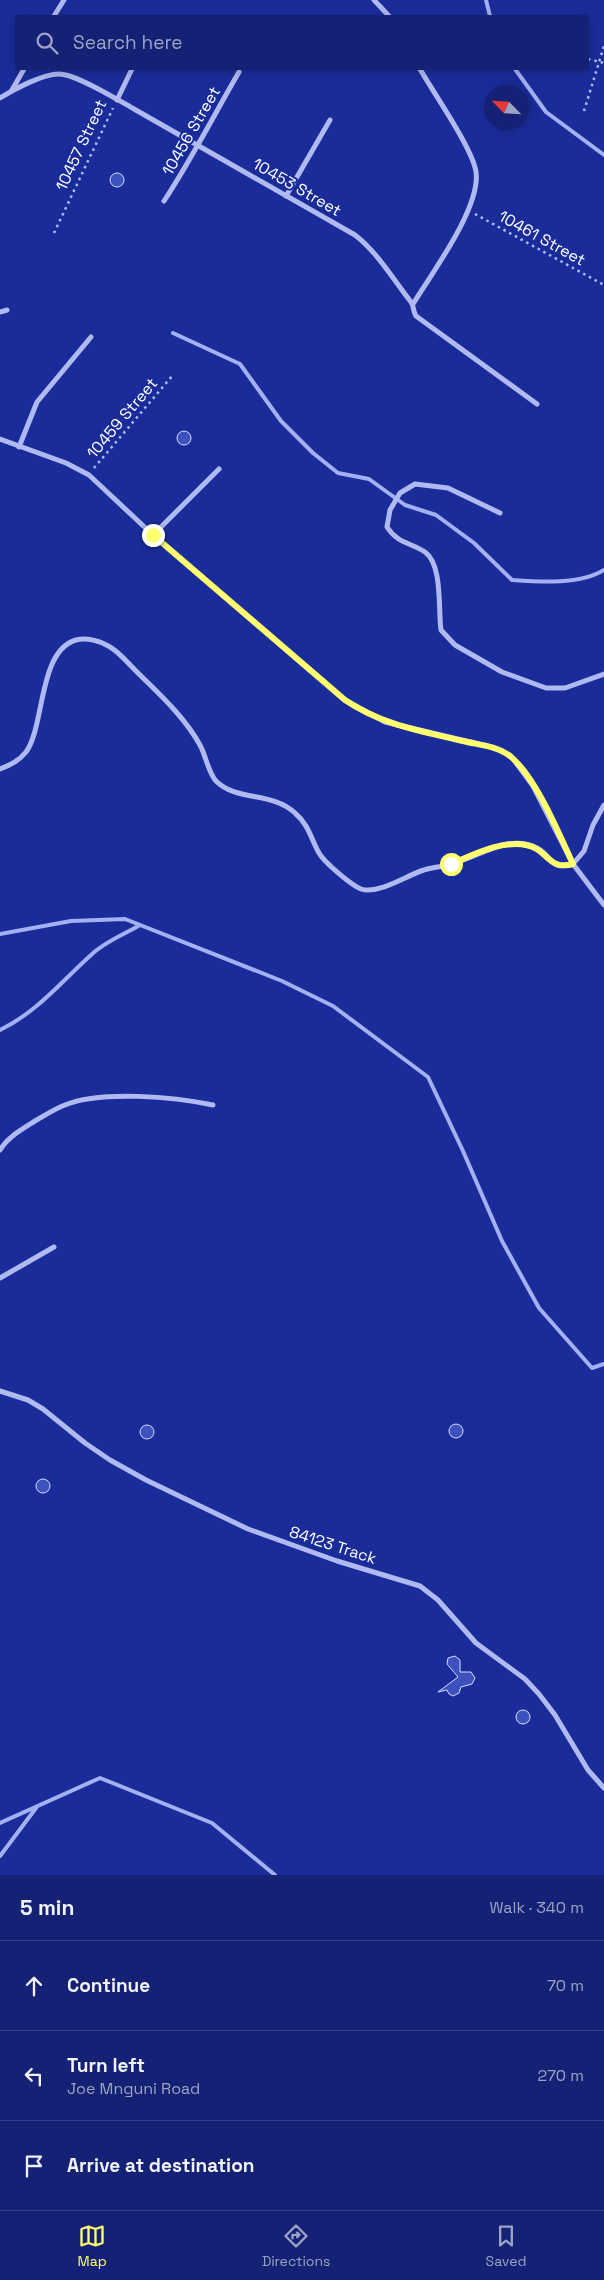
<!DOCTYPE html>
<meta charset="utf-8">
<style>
body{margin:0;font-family:"Space Grotesk",sans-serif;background:#212e7c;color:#f1f3f6}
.compass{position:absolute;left:484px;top:85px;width:45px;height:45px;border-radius:50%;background:#142174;box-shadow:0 2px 12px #0003;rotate:295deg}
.stop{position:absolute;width:15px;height:15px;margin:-11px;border:4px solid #ffff70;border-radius:50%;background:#fff}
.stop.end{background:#ffff70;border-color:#fff;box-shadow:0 1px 5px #0008}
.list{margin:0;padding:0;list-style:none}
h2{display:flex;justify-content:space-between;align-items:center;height:65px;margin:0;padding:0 20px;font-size:21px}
h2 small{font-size:16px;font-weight:400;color:#9da3c5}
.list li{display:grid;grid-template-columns:32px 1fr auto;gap:15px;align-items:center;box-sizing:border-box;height:90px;padding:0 20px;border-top:1px solid #333e86}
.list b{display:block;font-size:19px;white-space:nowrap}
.list p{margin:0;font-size:16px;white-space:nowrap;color:#9da3c5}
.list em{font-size:16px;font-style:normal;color:#9da3c5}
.icon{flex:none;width:28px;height:28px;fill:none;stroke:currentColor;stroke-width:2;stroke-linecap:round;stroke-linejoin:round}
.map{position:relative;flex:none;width:604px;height:1875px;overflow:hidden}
.search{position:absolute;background:#142174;box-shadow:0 2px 12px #0003;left:15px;right:15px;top:15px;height:55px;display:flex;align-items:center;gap:12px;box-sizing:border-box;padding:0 18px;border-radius:0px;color:#9da3c5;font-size:19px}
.sheet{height:335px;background:#142174}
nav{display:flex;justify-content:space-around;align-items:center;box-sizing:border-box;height:70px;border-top:1px solid #333e86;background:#142174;font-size:14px;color:#9da3c5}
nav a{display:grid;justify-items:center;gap:2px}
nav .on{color:#ffff70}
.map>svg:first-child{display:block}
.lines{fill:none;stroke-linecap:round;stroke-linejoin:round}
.stream{stroke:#a3b1f3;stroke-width:4}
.building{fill:#3e52bf;stroke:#d7ddfc}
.path{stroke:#b0baf1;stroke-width:2.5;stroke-dasharray:2.5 4;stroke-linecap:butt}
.street{stroke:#b0baf1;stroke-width:5}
.route{stroke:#ffff70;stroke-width:6}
.labels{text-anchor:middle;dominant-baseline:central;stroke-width:4;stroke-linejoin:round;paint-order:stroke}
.street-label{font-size:16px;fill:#fff;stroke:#1a2c9a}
</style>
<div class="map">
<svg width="604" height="1875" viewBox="0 0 604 1875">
<rect width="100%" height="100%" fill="#1a2c9a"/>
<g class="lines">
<g class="stream">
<polyline points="486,0 490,16"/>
<polyline points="515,69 546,112 604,155"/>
<path d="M 173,333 L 240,364 L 281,421 L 313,453 L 338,473 L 369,479 L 405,505 L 436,515 L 474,543 L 512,580 C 540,582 580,585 604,570"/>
<polyline points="0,934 71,921 125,919 282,981 333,1006 428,1077 463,1151 502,1241 539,1308 592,1368 604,1364"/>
<path d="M 0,1030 C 37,1012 61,982 91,955 C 104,942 125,934 140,925"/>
<polyline points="0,1823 100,1778 212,1823 275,1875"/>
<polyline points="0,1856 36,1808"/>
</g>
</g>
<g class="building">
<circle cx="117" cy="180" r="7"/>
<circle cx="184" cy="438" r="7"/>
<circle cx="456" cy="1431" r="7"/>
<circle cx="147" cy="1432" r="7"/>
<circle cx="43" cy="1486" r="7"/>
<polygon points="455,1656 460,1660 460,1672 471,1672 475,1678 472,1684 461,1687 459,1693 453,1696 449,1694 447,1690 438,1692 458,1677 447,1664 448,1658"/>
<circle cx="523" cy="1717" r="7"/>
</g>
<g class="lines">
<g class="path">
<polyline points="588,59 604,63"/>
<polyline points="584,111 604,46"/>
<polyline points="475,214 604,285"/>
<polyline points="54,233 113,108"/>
<polyline points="94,468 173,375"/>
</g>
<g class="street">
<polyline points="374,0 389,16"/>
<polyline points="54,16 64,0"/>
<polyline points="12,90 24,69"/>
<path d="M 0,98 C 14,89 43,74 59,74 C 76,74 118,100 134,109 C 208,151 281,193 355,235 C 378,253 393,279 411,302 C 414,306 413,312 416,316 L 537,404"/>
<polyline points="117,100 132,69"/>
<polyline points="286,196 330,120"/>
<path d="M 164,201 C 191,160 214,115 239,72"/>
<path d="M 413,304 C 432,273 481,207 476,172 C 473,149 433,92 420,69"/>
<polyline points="0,312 7,310"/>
<polyline points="0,439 66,463 89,475 153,535 345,700 385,722 492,747 511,756 533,786 573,864 604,905"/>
<polyline points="19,447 37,402 91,337"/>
<path d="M 500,513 L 448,488 L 415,484 L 400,493 L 390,510 L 387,527 C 398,544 410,542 425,552 C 443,565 438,610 441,630 L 455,645 L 502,672 L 546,688 L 565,688 L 604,674"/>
<polyline points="153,535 219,469"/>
<path d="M 0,769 C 10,765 19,761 26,752 C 45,726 38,651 76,640 C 86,637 101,641 110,647 C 119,652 128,663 136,671 C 159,694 184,716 200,745 C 206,756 208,772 216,781 C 237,802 271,791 295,813 C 309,825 311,839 319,853 C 324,862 351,885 361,889 C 378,895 407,875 424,870 C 433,867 442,867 451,864 C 467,860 483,851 499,846 C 511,842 526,842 537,848 C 554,857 549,871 573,864 L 584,851 L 593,825 L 604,805"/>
<path d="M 0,1150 C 8,1137 22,1129 35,1121 C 44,1116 54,1109 65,1105 C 101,1090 175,1097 213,1105"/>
<polyline points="0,1278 54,1247"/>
<polyline points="0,1391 28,1400 43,1409 85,1443 110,1460 146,1480 248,1529 337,1561 420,1586 438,1600 476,1643 525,1679 539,1694 555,1715 588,1770 604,1788"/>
</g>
</g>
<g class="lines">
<path class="route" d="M 153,535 L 345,700 C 382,725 421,731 463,741 C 479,745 497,746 510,756 C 536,777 559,834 573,864 C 548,871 548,849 526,845 C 501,840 473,855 451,864"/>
</g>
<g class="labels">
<g class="street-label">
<text transform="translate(191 131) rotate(-60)">10456 Street</text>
<text transform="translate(81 145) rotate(-65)">10457 Street</text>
<text transform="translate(297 187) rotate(30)">10453 Street</text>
<text transform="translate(542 238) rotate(29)">10461 Street</text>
<text transform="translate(122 418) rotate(-50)">10459 Street</text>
<text transform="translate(333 1545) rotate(18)">84123 Track</text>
</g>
</g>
</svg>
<svg class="compass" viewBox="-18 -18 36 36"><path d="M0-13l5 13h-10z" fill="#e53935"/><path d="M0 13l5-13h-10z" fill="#9da3c5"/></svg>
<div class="stop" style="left:451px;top:864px"></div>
<div class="stop end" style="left:153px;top:535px"></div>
<div class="search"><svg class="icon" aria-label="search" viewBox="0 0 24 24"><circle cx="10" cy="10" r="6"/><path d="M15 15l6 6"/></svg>Search here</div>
</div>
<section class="sheet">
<h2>5 min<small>Walk · 340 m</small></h2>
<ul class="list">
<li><svg class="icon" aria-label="ahead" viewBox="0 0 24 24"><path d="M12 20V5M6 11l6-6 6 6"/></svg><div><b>Continue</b></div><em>70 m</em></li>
<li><svg class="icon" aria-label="left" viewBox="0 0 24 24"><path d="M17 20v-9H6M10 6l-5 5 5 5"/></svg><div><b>Turn left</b><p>Joe Mnguni Road</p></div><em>270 m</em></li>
<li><svg class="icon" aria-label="arrive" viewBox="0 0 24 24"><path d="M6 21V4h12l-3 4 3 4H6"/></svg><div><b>Arrive at destination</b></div></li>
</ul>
</section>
<nav>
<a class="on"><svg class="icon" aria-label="map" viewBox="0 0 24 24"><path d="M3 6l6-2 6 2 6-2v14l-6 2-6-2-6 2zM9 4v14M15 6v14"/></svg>Map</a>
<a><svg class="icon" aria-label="directions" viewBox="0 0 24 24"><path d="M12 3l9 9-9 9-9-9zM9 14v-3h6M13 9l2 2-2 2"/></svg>Directions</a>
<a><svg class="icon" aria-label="saved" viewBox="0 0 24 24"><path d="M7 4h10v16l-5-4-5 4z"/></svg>Saved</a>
</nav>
